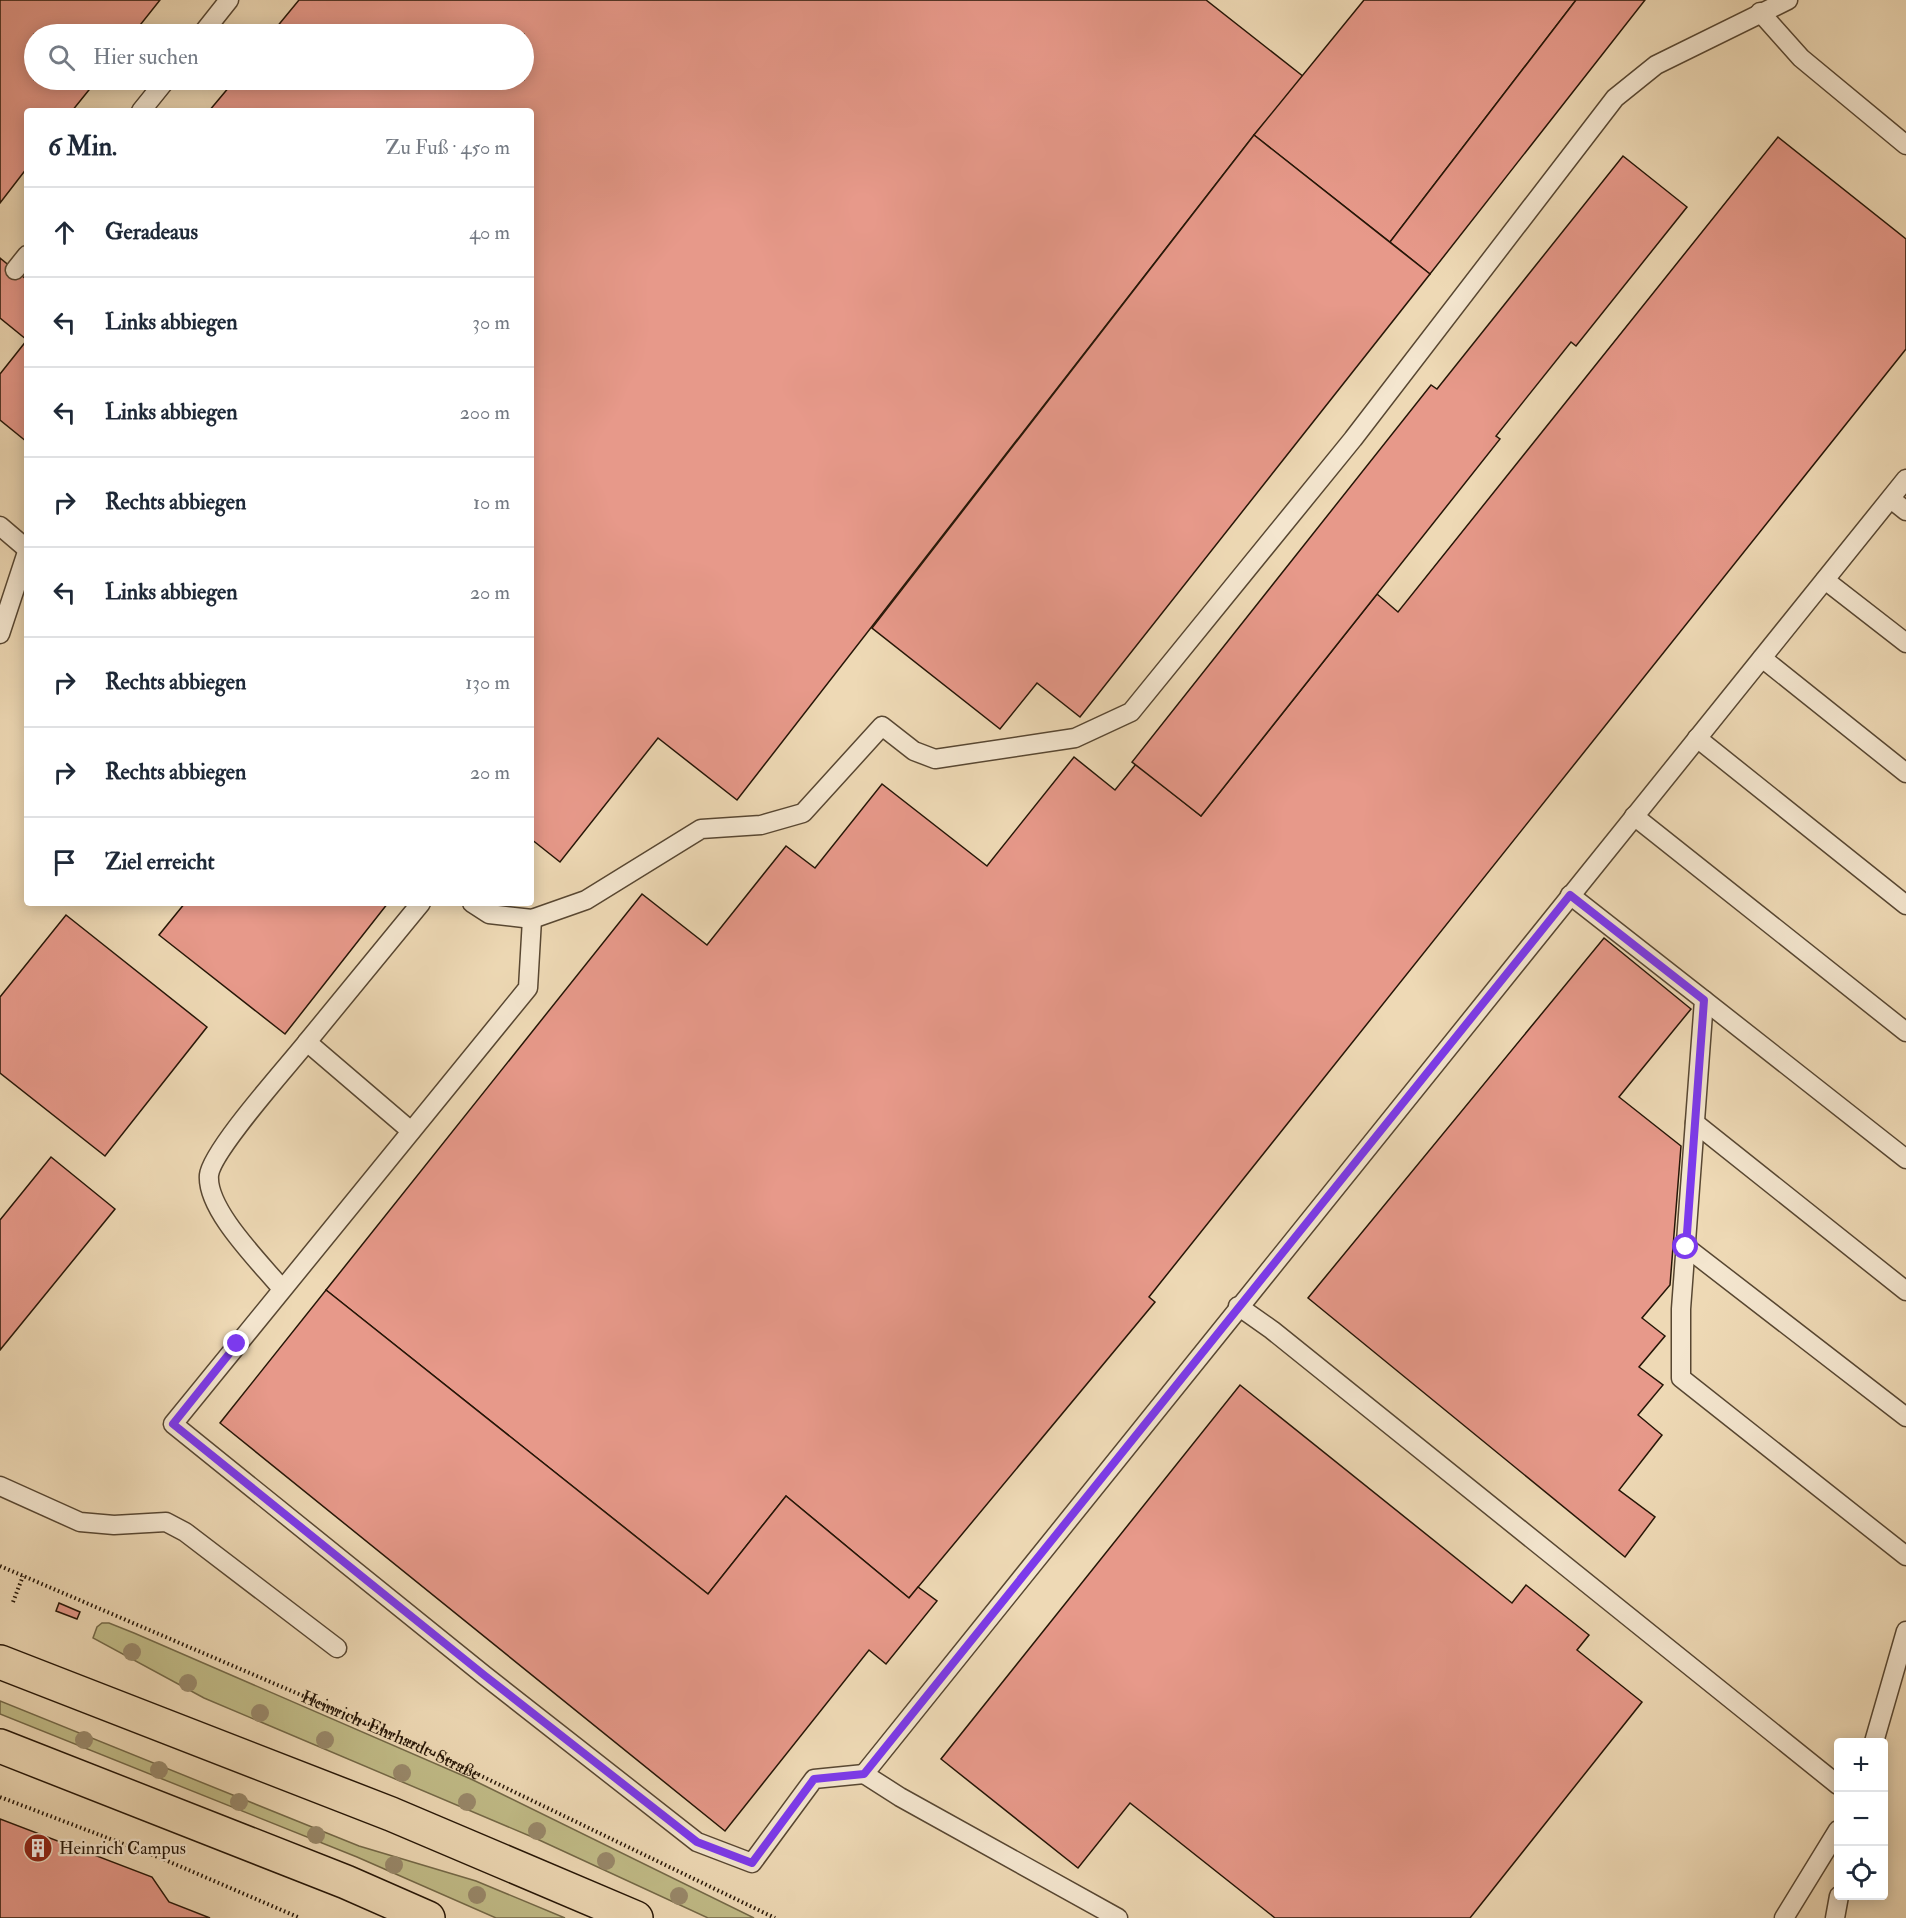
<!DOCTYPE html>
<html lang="de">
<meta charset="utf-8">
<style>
body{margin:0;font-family:"IM FELL Double Pica",serif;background:#f2f2f3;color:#1f2937}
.controls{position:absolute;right:18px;bottom:18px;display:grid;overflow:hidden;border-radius:6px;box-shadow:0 3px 15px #0003}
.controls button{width:54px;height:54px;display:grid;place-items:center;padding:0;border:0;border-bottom:2px solid #e0e1e3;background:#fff;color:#1f2937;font:30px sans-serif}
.stop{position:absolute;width:18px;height:18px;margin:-14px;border:4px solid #7c3aed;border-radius:50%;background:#fff}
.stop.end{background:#7c3aed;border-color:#fff;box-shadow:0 2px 6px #0008}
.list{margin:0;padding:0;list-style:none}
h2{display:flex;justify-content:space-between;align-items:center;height:78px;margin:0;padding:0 24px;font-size:26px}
h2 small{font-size:20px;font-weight:400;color:#747a83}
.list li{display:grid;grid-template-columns:39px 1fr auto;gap:18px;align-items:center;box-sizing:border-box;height:90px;padding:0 24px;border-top:2px solid #e0e1e3}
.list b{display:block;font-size:22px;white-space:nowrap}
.list em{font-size:20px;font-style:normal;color:#747a83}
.icon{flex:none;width:33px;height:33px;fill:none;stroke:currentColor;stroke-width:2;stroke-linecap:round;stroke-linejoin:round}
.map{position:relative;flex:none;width:1906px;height:1918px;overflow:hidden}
.search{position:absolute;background:#fff;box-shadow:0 3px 15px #0003;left:24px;top:24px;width:510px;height:66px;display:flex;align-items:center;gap:15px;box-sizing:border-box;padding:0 21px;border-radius:33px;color:#747a83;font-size:22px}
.panel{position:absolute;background:#fff;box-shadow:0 3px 15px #0003;left:24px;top:108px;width:510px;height:798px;border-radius:6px}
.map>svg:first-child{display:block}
.green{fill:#c1bc88;stroke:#746948;stroke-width:1.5}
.building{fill:#e7998a;stroke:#261607;stroke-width:1.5}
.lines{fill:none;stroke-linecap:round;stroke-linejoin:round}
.service-casing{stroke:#584732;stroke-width:21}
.primary-casing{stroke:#261607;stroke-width:36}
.path{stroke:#261607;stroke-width:4;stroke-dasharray:1.5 3;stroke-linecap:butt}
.service{stroke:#f4e6cf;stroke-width:18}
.primary{stroke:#eed9b5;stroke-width:33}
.tree{fill:#99896b}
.route{stroke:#7c3aed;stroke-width:8}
.labels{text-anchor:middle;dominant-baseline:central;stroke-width:4.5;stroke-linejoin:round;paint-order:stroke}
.street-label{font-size:18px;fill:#261607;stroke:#f4e6cf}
.poi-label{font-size:18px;fill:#261607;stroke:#f4e6cf;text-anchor:start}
</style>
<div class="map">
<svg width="1906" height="1918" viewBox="0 0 1906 1918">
<rect width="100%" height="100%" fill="#eed9b5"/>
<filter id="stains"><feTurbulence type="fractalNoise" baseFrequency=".00333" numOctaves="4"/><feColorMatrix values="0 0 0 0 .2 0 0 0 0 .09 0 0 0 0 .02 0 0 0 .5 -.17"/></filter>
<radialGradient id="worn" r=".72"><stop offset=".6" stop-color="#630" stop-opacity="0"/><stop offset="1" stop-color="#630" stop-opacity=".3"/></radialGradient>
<g class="green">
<polygon points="102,1623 109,1623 134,1633 473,1780 754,1918 708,1918 537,1839 204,1698 93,1638 97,1627"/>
<polygon points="0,1701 359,1846 476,1881 565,1918 496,1918 357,1857 0,1714"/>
</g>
<g class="building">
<polygon points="0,0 160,0 133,34 34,34 34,80 97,80 72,111 27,111 27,168 0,203"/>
<polygon points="299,0 1206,0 1304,77 1254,135 737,800 658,738 560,862 531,839 531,111 209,111 235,80 524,80 524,34 271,34"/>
<polygon points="1364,0 1576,0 1390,242 1254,135"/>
<polygon points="1576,0 1645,0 1430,274 1390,242"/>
<polygon points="1254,135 1430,274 1080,717 1037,683 1000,729 872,628"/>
<polygon points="1778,137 1906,239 1906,349 1149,1297 1155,1302 909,1598 786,1496 708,1594 326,1290 642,894 707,945 786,846 815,868 882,784 987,866 1074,757 1115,790 1136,764 1201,816 1377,594 1398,612"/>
<polygon points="1623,156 1687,207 1576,346 1571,342 1496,436 1500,439 1201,816 1132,762 1431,385 1437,389"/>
<polygon points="0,258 27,280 27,340 0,318"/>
<polygon points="27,340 27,442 0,420 0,374"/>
<polygon points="185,903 388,903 285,1034 159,935"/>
<polygon points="66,915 207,1027 105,1156 0,1073 0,997"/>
<polygon points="1604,938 1691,1009 1619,1097 1681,1146 1670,1285 1642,1318 1665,1336 1639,1367 1663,1385 1638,1415 1662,1435 1619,1490 1655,1517 1625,1557 1308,1298"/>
<polygon points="51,1157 115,1209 0,1350 0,1220"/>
<polygon points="326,1290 708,1594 786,1496 909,1598 918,1587 937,1601 886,1664 869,1650 725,1831 220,1423"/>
<polygon points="1240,1385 1512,1603 1526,1585 1589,1635 1577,1650 1642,1702 1470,1918 1275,1918 1130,1803 1078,1868 941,1759"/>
<polygon points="59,1603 80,1612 77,1619 56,1611"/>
<polygon points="0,1819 152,1877 169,1902 210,1918 0,1918"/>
</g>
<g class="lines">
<g class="service-casing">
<g id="service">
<polyline points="1760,12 1801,58 1906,145"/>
<polyline points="202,34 229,0"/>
<polyline points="141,111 166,80"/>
<polyline points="15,270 27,255"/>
<polyline points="1891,499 1906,511"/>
<polyline points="0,526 27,549"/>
<polyline points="1825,580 1906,643"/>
<polyline points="0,634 27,552"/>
<polyline points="1762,658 1906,773"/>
<polyline points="1697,738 1906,905"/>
<polyline points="1634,816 1906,1032"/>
<polyline points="1570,895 1704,1000 1681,1309 1681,1378 1906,1556"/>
<polyline points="472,903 489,914 532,919 586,900 701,829 761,825 803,813 882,726 914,751 935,759 1075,738 1131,712 1353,439 1615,98 1656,65 1788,0"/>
<polyline points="532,919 528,988 173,1424 484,1675 697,1842 752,1863 814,1779 864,1774"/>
<polyline points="1704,1000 1906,1159"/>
<polyline points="1695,1123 1906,1291"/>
<polyline points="411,1131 307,1042 421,903"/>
<polyline points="1686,1247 1906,1417"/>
<path d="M 282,1289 C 261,1263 206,1210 209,1175 C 212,1150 288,1066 307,1042"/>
<polyline points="1238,1306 1272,1330 1838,1785"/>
<polyline points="0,1486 80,1522 114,1525 166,1522 185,1532 337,1648"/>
<polyline points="1874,1742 1906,1631"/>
<polyline points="1118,1918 900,1797 864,1774 1906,479"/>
<polyline points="1784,1918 1838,1830"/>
<polyline points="1835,1918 1839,1896"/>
</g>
</g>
<g class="primary-casing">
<g id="primary">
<polyline points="0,1662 391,1814 636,1918"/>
<polyline points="0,1746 346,1882 428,1918"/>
</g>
</g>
<g class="path">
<path id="s1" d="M 0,1566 L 413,1743 L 775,1918"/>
<polyline points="13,1602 23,1576"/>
<polyline points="0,1797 163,1859 300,1918"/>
</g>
<use href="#service" class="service"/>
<use href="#primary" class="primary"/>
</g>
<g class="tree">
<circle cx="132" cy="1652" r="9"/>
<circle cx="188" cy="1683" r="9"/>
<circle cx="260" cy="1713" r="9"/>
<circle cx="84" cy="1740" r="9"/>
<circle cx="325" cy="1740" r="9"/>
<circle cx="159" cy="1770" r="9"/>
<circle cx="402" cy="1773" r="9"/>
<circle cx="239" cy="1802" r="9"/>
<circle cx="467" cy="1802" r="9"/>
<circle cx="537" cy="1831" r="9"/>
<circle cx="316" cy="1835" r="9"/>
<circle cx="606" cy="1861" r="9"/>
<circle cx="394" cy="1865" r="9"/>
<circle cx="477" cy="1895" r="9"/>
<circle cx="679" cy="1896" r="9"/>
</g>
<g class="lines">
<polyline class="route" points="237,1344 173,1424 484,1675 697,1842 752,1863 814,1779 864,1774 1570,895 1704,1000 1686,1247"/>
</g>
<defs>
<g id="building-disc" transform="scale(1.5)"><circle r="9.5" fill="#8f2418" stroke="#f4e6cf"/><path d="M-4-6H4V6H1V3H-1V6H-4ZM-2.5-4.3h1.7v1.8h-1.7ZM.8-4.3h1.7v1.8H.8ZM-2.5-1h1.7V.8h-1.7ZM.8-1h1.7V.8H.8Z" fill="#fff"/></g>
</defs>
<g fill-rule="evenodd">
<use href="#building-disc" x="38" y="1848"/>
</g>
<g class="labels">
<g class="street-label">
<text stroke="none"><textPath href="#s1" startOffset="426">Heinrich-Ehrhardt-Straße</textPath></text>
</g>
<g class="poi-label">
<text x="59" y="1848">Heinrich Campus</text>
</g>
</g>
<rect width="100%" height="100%" filter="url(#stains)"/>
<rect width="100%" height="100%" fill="url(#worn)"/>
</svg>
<div class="controls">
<button>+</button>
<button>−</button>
<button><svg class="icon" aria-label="locate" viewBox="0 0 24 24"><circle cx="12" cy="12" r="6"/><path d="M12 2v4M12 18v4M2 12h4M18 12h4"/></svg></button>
</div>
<div class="stop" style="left:1686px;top:1247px"></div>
<div class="stop end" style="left:237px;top:1344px"></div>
<div class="search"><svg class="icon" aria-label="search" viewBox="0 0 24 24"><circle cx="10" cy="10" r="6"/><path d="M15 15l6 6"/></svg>Hier suchen</div>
<section class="panel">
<h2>6 Min.<small>Zu Fuß · 450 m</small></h2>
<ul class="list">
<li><svg class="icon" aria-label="ahead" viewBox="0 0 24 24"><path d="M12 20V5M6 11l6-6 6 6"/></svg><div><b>Geradeaus</b></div><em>40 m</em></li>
<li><svg class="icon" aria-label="left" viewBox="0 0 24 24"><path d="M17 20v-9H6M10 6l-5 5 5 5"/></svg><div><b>Links abbiegen</b></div><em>30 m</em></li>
<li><svg class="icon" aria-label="left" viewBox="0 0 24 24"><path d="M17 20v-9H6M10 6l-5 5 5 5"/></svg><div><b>Links abbiegen</b></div><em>200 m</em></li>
<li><svg class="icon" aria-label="right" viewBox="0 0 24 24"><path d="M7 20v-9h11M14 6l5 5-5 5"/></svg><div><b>Rechts abbiegen</b></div><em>10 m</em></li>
<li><svg class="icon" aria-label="left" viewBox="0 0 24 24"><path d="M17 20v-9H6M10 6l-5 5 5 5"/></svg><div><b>Links abbiegen</b></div><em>20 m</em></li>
<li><svg class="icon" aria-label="right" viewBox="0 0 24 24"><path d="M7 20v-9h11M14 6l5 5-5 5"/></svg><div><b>Rechts abbiegen</b></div><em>130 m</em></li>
<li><svg class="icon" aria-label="right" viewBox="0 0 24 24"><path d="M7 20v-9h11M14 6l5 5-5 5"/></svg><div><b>Rechts abbiegen</b></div><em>20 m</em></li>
<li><svg class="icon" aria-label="arrive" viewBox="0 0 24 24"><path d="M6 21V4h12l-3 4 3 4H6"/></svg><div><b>Ziel erreicht</b></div></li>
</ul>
</section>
</div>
